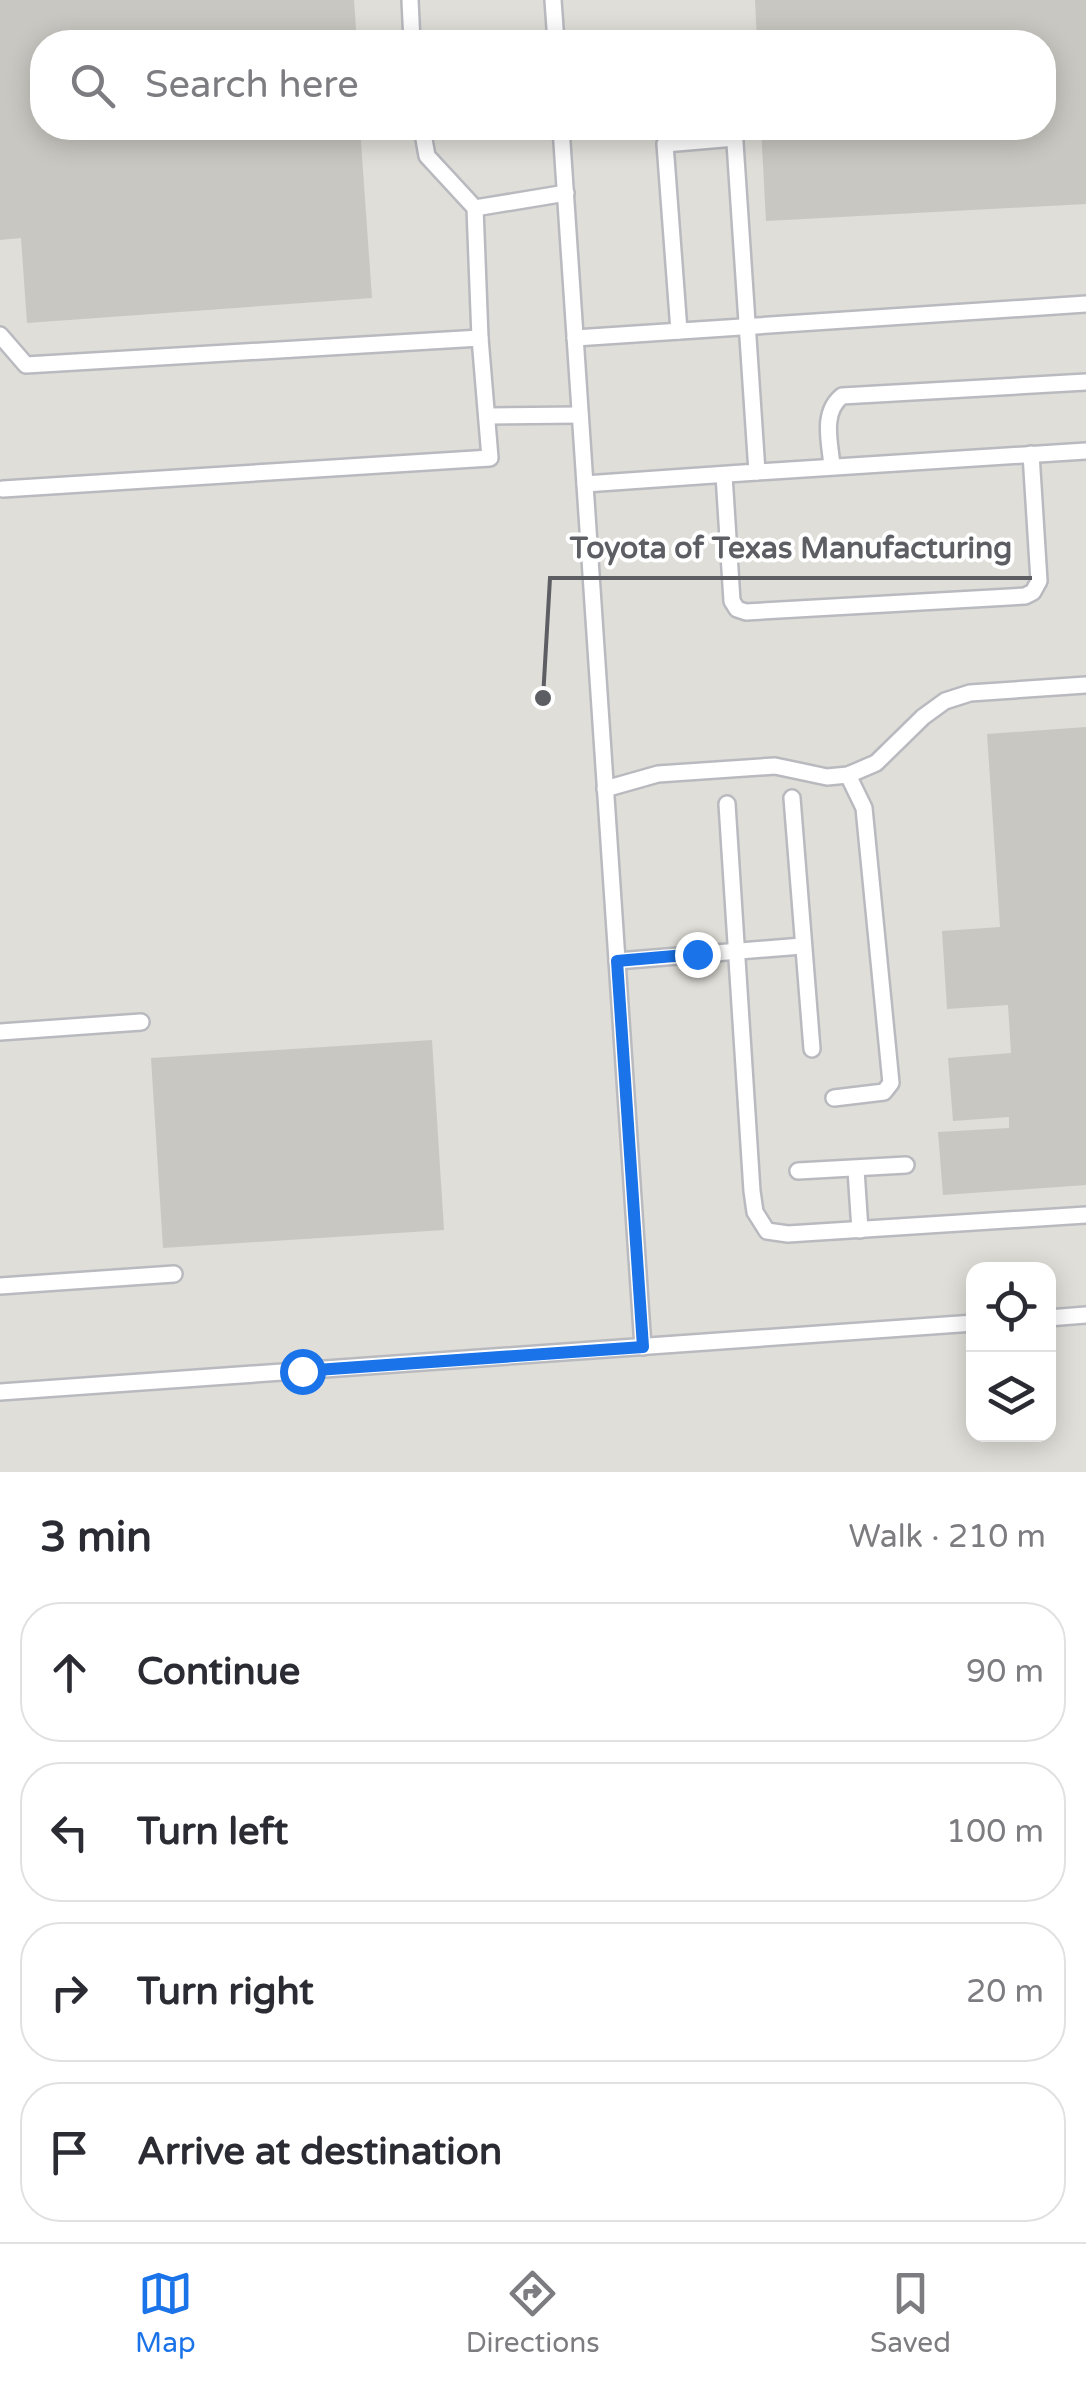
<!DOCTYPE html>
<meta charset="utf-8">
<style>
body{margin:0;font-family:"Varela Round",sans-serif;background:#f2f2f3;color:#2b2b33}
.controls{position:absolute;right:30px;bottom:30px;display:grid;overflow:hidden;border-radius:20px;box-shadow:0 5px 25px #0003}
.controls button{width:90px;height:90px;display:grid;place-items:center;padding:0;border:0;border-bottom:2px solid #e1e1e2;background:#fff;color:#2b2b33;font:50px sans-serif}
.stop{position:absolute;width:30px;height:30px;margin:-22px;border:8px solid #1a73e8;border-radius:50%;background:#fff}
.stop.end{background:#1a73e8;border-color:#fff;box-shadow:0 2px 10px #0008}
.list{margin:0;padding:0;list-style:none}
h2{display:flex;justify-content:space-between;align-items:center;height:130px;margin:0;padding:0 40px;font-size:42px}
h2 small{font-size:32px;font-weight:400;color:#7c7c81}
.list li{display:grid;grid-template-columns:65px 1fr auto;gap:30px;align-items:center;box-sizing:border-box;height:140px;margin:0 20px 20px;padding:0 20px;border:2px solid #e1e1e2;border-radius:40px}
.list b{display:block;font-size:38px;white-space:nowrap}
.list em{font-size:32px;font-style:normal;color:#7c7c81}
.icon{flex:none;width:55px;height:55px;fill:none;stroke:currentColor;stroke-width:2;stroke-linecap:round;stroke-linejoin:round}
.map{position:relative;flex:none;width:1086px;height:1472px;overflow:hidden}
.search{position:absolute;background:#fff;box-shadow:0 5px 25px #0003;left:30px;right:30px;top:30px;height:110px;display:flex;align-items:center;gap:25px;box-sizing:border-box;padding:0 35px;border-radius:40px;color:#7c7c81;font-size:38px}
.sheet{height:770px;background:#fff}
nav{display:flex;justify-content:space-around;align-items:center;box-sizing:border-box;height:140px;border-top:2px solid #e1e1e2;background:#fff;font-size:28px;color:#7c7c81}
nav a{display:grid;justify-items:center;gap:5px}
nav .on{color:#1a73e8}
.map>svg:first-child{display:block}
.industrial{fill:#dfded8;fill-rule:evenodd}
.building{fill:#c9c7c1}
.lines{fill:none;stroke-linecap:round;stroke-linejoin:round}
.lane-casing{stroke:#b9babf;stroke-width:20}
.lane{stroke:#fff;stroke-width:15}
.route{stroke:#1a73e8;stroke-width:12}
.leader{fill:none;stroke:#5c5e63;stroke-width:4}
.callout-dot{fill:#5c5e63;stroke:#fff;stroke-width:4}
.callout-label{font-size:30px;text-anchor:middle;font-weight:bold;fill:#5c5e63;stroke:#fff;stroke-width:8;stroke-linejoin:round;paint-order:stroke}
</style>
<div class="map">
<svg width="1086" height="1472" viewBox="0 0 1086 1472">
<rect width="100%" height="100%" fill="#edede4"/>
<path class="industrial" d="M 0,0 L 1086,0 L 1086,1472 L 0,1472 ZM 42,42 L 1044,42 L 1044,128 L 42,128 ZM 974,1270 L 1048,1270 L 1048,1434 L 974,1434 Z"/>
<g class="building">
<polygon points="0,0 354,0 357,42 42,42 42,128 360,128 372,298 27,323 21,238 0,240"/>
<polygon points="755,0 1086,0 1086,204 766,221 761,128 1044,128 1044,42 757,42"/>
<polygon points="1086,727 1086,1185 943,1195 938,1132 1009,1128 1009,1117 953,1121 948,1058 1011,1053 1008,1005 947,1009 942,931 1000,927 987,734"/>
<polygon points="432,1040 444,1230 163,1248 151,1058"/>
</g>
<g class="lines">
<g class="lane-casing">
<g id="lane">
<polyline points="410,0 412,42"/>
<polyline points="553,0 556,42"/>
<polyline points="422,128 427,156 475,208 480,338"/>
<polyline points="561,128 643,1347"/>
<polyline points="475,208 566,193"/>
<polyline points="679,331 665,144 735,138"/>
<polyline points="0,335 26,365 480,338 490,458 3,489"/>
<polyline points="575,338 1086,304"/>
<polyline points="488,416 580,415"/>
<path d="M 832,466 C 830,442 821,413 842,396 L 1086,382"/>
<polyline points="757,472 1086,451"/>
<polyline points="724,475 732,601 737,609 746,612 1025,596 1033,592 1039,581 1031,454"/>
<polyline points="585,484 757,472 734,128"/>
<polyline points="605,789 658,774 775,766 827,777 848,775 876,763 923,717 945,701 970,693 1086,685"/>
<polyline points="792,798 812,1049"/>
<polyline points="727,804 752,1191 755,1212 767,1231 788,1234 1086,1215"/>
<polyline points="617,961 802,946"/>
<polyline points="0,1032 141,1022"/>
<polyline points="834,1098 884,1092 891,1083 864,808 848,775"/>
<polyline points="856,1170 860,1230"/>
<polyline points="798,1171 906,1165"/>
<polyline points="0,1286 174,1274"/>
<polyline points="1048,1318 1086,1315"/>
<polyline points="0,1392 974,1323"/>
</g>
</g>
<use href="#lane" class="lane"/>
</g>
<g class="lines">
<polyline class="route" points="302,1371 643,1347 617,961 697,954"/>
</g>
<path class="leader" d="M543 698L550 578H1032"/>
<circle class="callout-dot" cx="543" cy="698" r="10"/>
<g class="callout-label">
<text x="791" y="558">Toyota of Texas Manufacturing</text>
</g>
</svg>
<div class="controls">
<button><svg class="icon" aria-label="locate" viewBox="0 0 24 24"><circle cx="12" cy="12" r="6"/><path d="M12 2v4M12 18v4M2 12h4M18 12h4"/></svg></button>
<button><svg class="icon" aria-label="layers" viewBox="0 0 24 24"><path d="M12 4l9 5-9 5-9-5zM3 14l9 5 9-5"/></svg></button>
</div>
<div class="stop" style="left:302px;top:1371px"></div>
<div class="stop end" style="left:697px;top:954px"></div>
<div class="search"><svg class="icon" aria-label="search" viewBox="0 0 24 24"><circle cx="10" cy="10" r="6"/><path d="M15 15l6 6"/></svg>Search here</div>
</div>
<section class="sheet">
<h2>3 min<small>Walk · 210 m</small></h2>
<ul class="list">
<li><svg class="icon" aria-label="ahead" viewBox="0 0 24 24"><path d="M12 20V5M6 11l6-6 6 6"/></svg><div><b>Continue</b></div><em>90 m</em></li>
<li><svg class="icon" aria-label="left" viewBox="0 0 24 24"><path d="M17 20v-9H6M10 6l-5 5 5 5"/></svg><div><b>Turn left</b></div><em>100 m</em></li>
<li><svg class="icon" aria-label="right" viewBox="0 0 24 24"><path d="M7 20v-9h11M14 6l5 5-5 5"/></svg><div><b>Turn right</b></div><em>20 m</em></li>
<li><svg class="icon" aria-label="arrive" viewBox="0 0 24 24"><path d="M6 21V4h12l-3 4 3 4H6"/></svg><div><b>Arrive at destination</b></div></li>
</ul>
</section>
<nav>
<a class="on"><svg class="icon" aria-label="map" viewBox="0 0 24 24"><path d="M3 6l6-2 6 2 6-2v14l-6 2-6-2-6 2zM9 4v14M15 6v14"/></svg>Map</a>
<a><svg class="icon" aria-label="directions" viewBox="0 0 24 24"><path d="M12 3l9 9-9 9-9-9zM9 14v-3h6M13 9l2 2-2 2"/></svg>Directions</a>
<a><svg class="icon" aria-label="saved" viewBox="0 0 24 24"><path d="M7 4h10v16l-5-4-5 4z"/></svg>Saved</a>
</nav>
